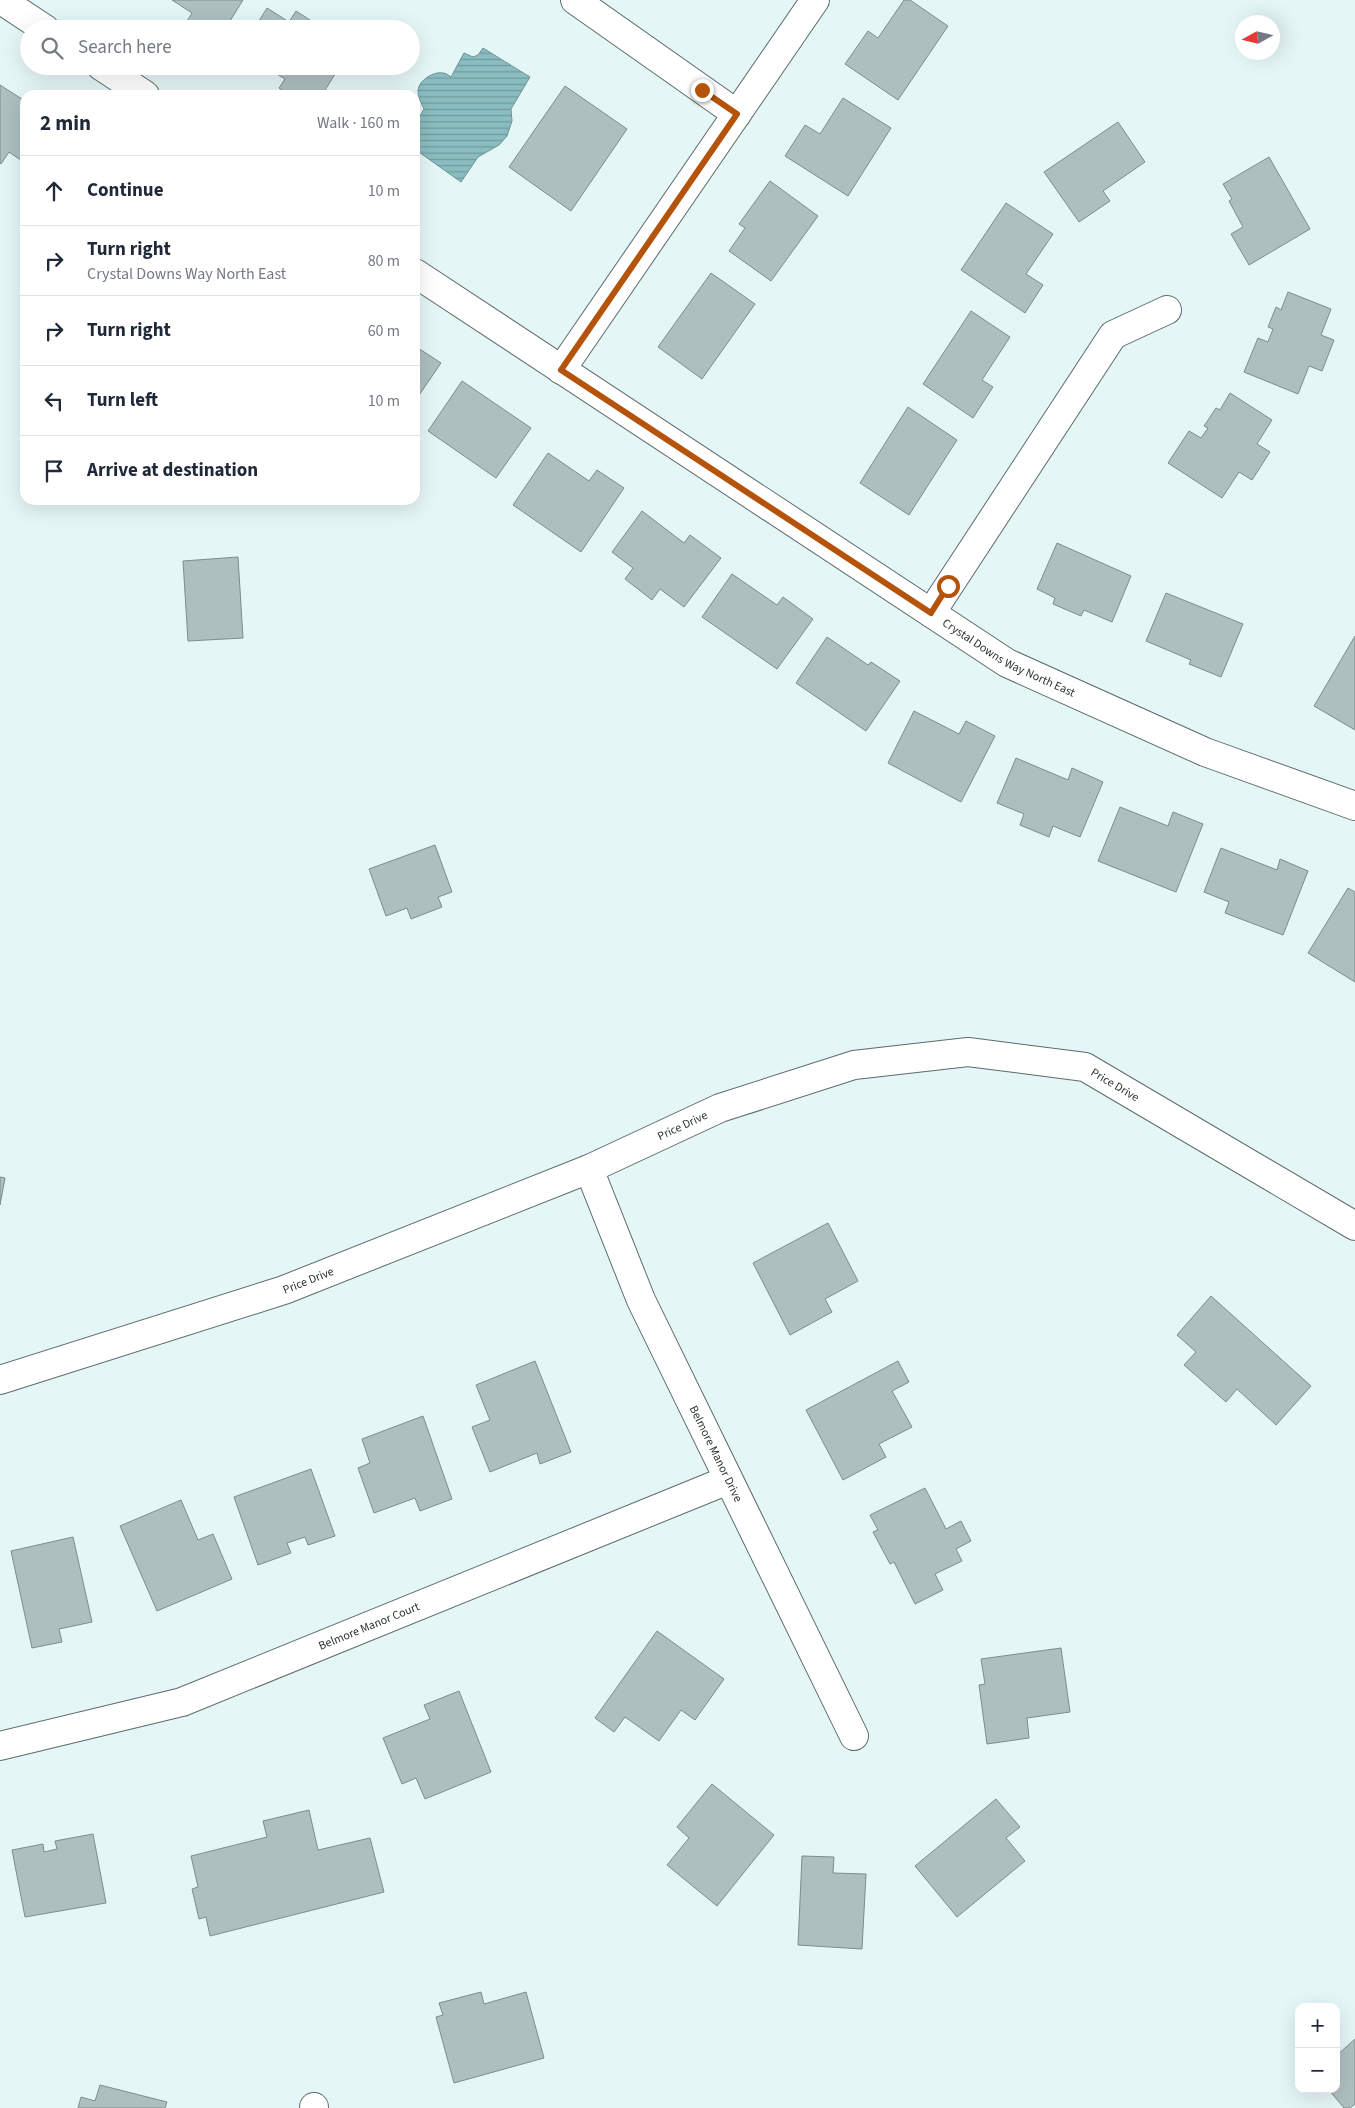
<!DOCTYPE html>
<meta charset="utf-8">
<style>
body{margin:0;font-family:"Source Sans 3",sans-serif;background:#f2f2f3;color:#1f2937}
.controls{position:absolute;right:15px;bottom:15px;display:grid;overflow:hidden;border-radius:10px;box-shadow:0 5px 20px #0002}
.controls button{width:45px;height:45px;display:grid;place-items:center;padding:0;border:0;border-bottom:1px solid #e0e1e3;background:#fff;color:#1f2937;font:25px sans-serif}
.compass{position:absolute;left:1235px;top:15px;width:45px;height:45px;border-radius:50%;background:#fff;box-shadow:0 5px 20px #0002;rotate:262deg}
.stop{position:absolute;width:15px;height:15px;margin:-11px;border:4px solid #b45309;border-radius:50%;background:#fff}
.stop.end{background:#b45309;border-color:#fff;box-shadow:0 1px 5px #0008}
.list{margin:0;padding:0;list-style:none}
h2{display:flex;justify-content:space-between;align-items:center;height:65px;margin:0;padding:0 20px;font-size:21px}
h2 small{font-size:16px;font-weight:400;color:#747a83}
.list li{display:grid;grid-template-columns:32px 1fr auto;gap:15px;align-items:center;box-sizing:border-box;height:70px;padding:0 20px;border-top:1px solid #e0e1e3}
.list b{display:block;font-size:19px;white-space:nowrap}
.list p{margin:0;font-size:16px;white-space:nowrap;color:#747a83}
.list em{font-size:16px;font-style:normal;color:#747a83}
.icon{flex:none;width:28px;height:28px;fill:none;stroke:currentColor;stroke-width:2;stroke-linecap:round;stroke-linejoin:round}
.map{position:relative;flex:none;width:1355px;height:2108px;overflow:hidden}
.search{position:absolute;background:#fff;box-shadow:0 5px 20px #0002;left:20px;top:20px;width:400px;height:55px;display:flex;align-items:center;gap:12px;box-sizing:border-box;padding:0 18px;border-radius:28px;color:#747a83;font-size:19px}
.panel{position:absolute;background:#fff;box-shadow:0 5px 20px #0002;left:20px;top:90px;width:400px;height:415px;border-radius:15px}
.map>svg:first-child{display:block}
.water{fill:url(#water-rules);stroke:#6e9496}
.building{fill:#aebfbf;stroke:#7d8d8e}
.lines{fill:none;stroke-linecap:round;stroke-linejoin:round}
.minor-casing{stroke:#5c6b6b;stroke-width:30}
.minor{stroke:#fff;stroke-width:28}
.route{stroke:#b45309;stroke-width:6}
.labels{text-anchor:middle;dominant-baseline:central;stroke-width:5;stroke-linejoin:round;paint-order:stroke}
.street-label{font-size:12px;fill:#2d3434;stroke:#fff}
</style>
<div class="map">
<svg width="1355" height="2108" viewBox="0 0 1355 2108">
<defs>
<pattern id="water-rules" width="6" height="5" patternUnits="userSpaceOnUse" patternTransform="scale(1.25)"><rect width="6" height="5" fill="#8abdc0"/><path d="M0 2.5h6" fill="none" stroke="#719a9d"/></pattern>
</defs>
<rect width="100%" height="100%" fill="#e5f6f7"/>
<path class="water" d="M 483,48 L 530,77 L 511,109 L 512,121 L 507,136 L 499,145 L 478,157 L 461,182 L 416,150 L 417,137 C 411,127 419,118 424,109 C 421,103 418,97 418,90 C 419,80 434,71 443,73 C 446,73 448,75 451,77 L 464,53 L 473,57 L 478,55 Z"/>
<g class="building">
<polygon points="172,0 243,0 225,29 187,29 184,26 192,13"/>
<polygon points="904,0 910,0 948,26 898,100 845,64 868,31 878,38"/>
<polygon points="267,8 289,22 296,11 324,29 254,29"/>
<polygon points="264,66 340,66 322,95 290,95 279,88 285,79"/>
<polygon points="0,85 25,101 25,163 9,152 1,164 0,163"/>
<polygon points="565,86 627,129 571,211 509,167"/>
<polygon points="843,98 891,128 848,196 785,156 805,125 820,134"/>
<polygon points="1118,122 1145,162 1103,191 1110,201 1079,222 1044,172"/>
<polygon points="1269,157 1310,229 1249,265 1231,234 1243,227 1229,201 1232,199 1223,184"/>
<polygon points="770,181 818,216 771,281 729,251 745,228 739,224"/>
<polygon points="1006,203 1053,234 1026,274 1043,285 1025,313 961,270"/>
<polygon points="711,273 755,304 702,379 658,347"/>
<polygon points="1288,292 1331,309 1321,335 1334,340 1322,371 1309,366 1298,394 1244,372 1258,338 1268,342 1273,329 1268,327 1276,307 1281,310"/>
<polygon points="971,311 1010,337 982,380 993,387 973,418 923,384"/>
<polygon points="415,346 441,363 415,401"/>
<polygon points="462,381 531,428 496,478 428,431"/>
<polygon points="1230,393 1272,420 1257,444 1270,452 1252,480 1239,472 1222,498 1168,463 1189,431 1201,438 1208,428 1204,426 1216,408 1220,410"/>
<polygon points="908,407 957,440 909,515 860,483"/>
<polygon points="548,453 589,481 597,470 624,488 581,552 513,505"/>
<polygon points="642,511 684,543 690,535 721,558 684,607 660,589 652,600 625,579 633,568 612,552"/>
<polygon points="1057,543 1131,576 1112,622 1084,610 1081,616 1053,604 1055,598 1037,589"/>
<polygon points="238,557 243,638 188,641 183,561"/>
<polygon points="732,574 777,605 783,597 813,619 777,669 702,617"/>
<polygon points="1166,593 1243,624 1221,677 1189,664 1191,660 1146,641"/>
<polygon points="1355,636 1355,730 1314,706"/>
<polygon points="827,637 868,665 871,662 900,681 866,731 796,683"/>
<polygon points="914,711 959,734 966,721 995,736 961,802 888,763"/>
<polygon points="1016,758 1068,780 1072,768 1103,782 1080,837 1053,826 1049,837 1020,825 1024,814 997,803"/>
<polygon points="1120,807 1168,826 1173,812 1203,824 1176,892 1098,861"/>
<polygon points="435,845 452,892 438,897 442,907 411,919 407,908 386,916 369,869"/>
<polygon points="1221,848 1277,870 1280,859 1308,871 1283,935 1225,913 1229,902 1204,892"/>
<polygon points="1348,888 1355,892 1355,982 1308,953"/>
<polygon points="0,1177 5,1178 0,1205"/>
<polygon points="828,1223 858,1281 825,1299 832,1312 790,1335 753,1263"/>
<polygon points="1211,1296 1311,1386 1276,1425 1237,1389 1226,1402 1184,1365 1196,1352 1177,1335"/>
<polygon points="535,1361 571,1452 540,1464 537,1453 490,1472 472,1427 490,1420 476,1385"/>
<polygon points="898,1361 909,1382 892,1391 912,1427 879,1444 886,1457 843,1480 806,1410"/>
<polygon points="423,1416 452,1499 420,1511 415,1498 374,1513 358,1468 370,1463 362,1439"/>
<polygon points="311,1469 335,1536 308,1545 305,1537 287,1543 291,1553 258,1565 234,1497"/>
<polygon points="925,1488 946,1529 961,1521 971,1541 956,1549 962,1561 935,1574 943,1590 915,1604 894,1562 890,1564 873,1532 878,1530 870,1515"/>
<polygon points="181,1500 198,1540 213,1534 232,1579 157,1611 120,1526"/>
<polygon points="73,1537 92,1622 59,1629 62,1642 32,1648 11,1551"/>
<polygon points="657,1631 724,1679 695,1720 681,1710 659,1741 625,1717 614,1732 595,1718"/>
<polygon points="1061,1648 1070,1712 1027,1718 1029,1738 987,1744 979,1685 985,1684 981,1659"/>
<polygon points="459,1691 491,1772 425,1799 416,1778 402,1784 383,1738 430,1719 424,1705"/>
<polygon points="712,1784 774,1835 717,1906 667,1865 689,1838 677,1827"/>
<polygon points="996,1799 1020,1827 1006,1838 1025,1861 957,1917 915,1866"/>
<polygon points="309,1810 318,1850 370,1838 384,1892 210,1936 206,1917 199,1919 192,1889 198,1887 191,1856 267,1837 263,1821"/>
<polygon points="93,1834 106,1903 25,1917 12,1850 43,1844 44,1852 57,1849 55,1841"/>
<polygon points="802,1856 834,1857 833,1873 866,1874 862,1949 798,1945"/>
<polygon points="481,1992 484,2004 526,1992 544,2058 454,2083 436,2017 443,2015 439,2003"/>
<polygon points="1355,2039 1355,2104 1350,2108 1344,2108 1328,2089 1336,2089 1336,2056"/>
<polygon points="100,2085 167,2102 165,2108 78,2108 81,2097 95,2101"/>
</g>
<g class="lines">
<g class="minor-casing">
<g id="minor">
<polyline points="1,0 45,29"/>
<polyline points="575,0 737,114"/>
<polyline points="101,66 145,95"/>
<path id="s1" d="M 415,273 L 1007,663 L 1205,752 L 1355,806"/>
<polyline points="561,370 815,0"/>
<polyline points="931,613 1113,335 1167,310"/>
<path id="s2" d="M 589,1169 L 641,1300 L 854,1736"/>
<path id="s3" d="M 0,1380 L 284,1290 L 589,1169 L 720,1108 L 854,1065 L 968,1052 L 1085,1067 L 1355,1226"/>
<path id="s4" d="M 0,1746 L 182,1702 L 728,1480"/>
<polyline points="314,2108 314,2107"/>
</g>
</g>
<use href="#minor" class="minor"/>
</g>
<g class="lines">
<polyline class="route" points="702,90 737,114 561,370 931,613 948,586"/>
</g>
<g class="labels">
<g class="street-label">
<text stroke="none"><textPath href="#s1" startOffset="708">Crystal Downs Way North East</textPath></text>
<text stroke="none"><textPath href="#s3" startOffset="1179">Price Drive</textPath></text>
<text stroke="none"><textPath href="#s3" startOffset="729">Price Drive</textPath></text>
<text stroke="none"><textPath href="#s3" startOffset="324">Price Drive</textPath></text>
<text stroke="none"><textPath href="#s2" startOffset="312">Belmore Manor Drive</textPath></text>
<text stroke="none"><textPath href="#s4" startOffset="389">Belmore Manor Court</textPath></text>
</g>
</g>
</svg>
<div class="controls">
<button>+</button>
<button>−</button>
</div>
<svg class="compass" viewBox="-18 -18 36 36"><path d="M0-13l5 13h-10z" fill="#e53935"/><path d="M0 13l5-13h-10z" fill="#747a83"/></svg>
<div class="stop" style="left:948px;top:586px"></div>
<div class="stop end" style="left:702px;top:90px"></div>
<div class="search"><svg class="icon" aria-label="search" viewBox="0 0 24 24"><circle cx="10" cy="10" r="6"/><path d="M15 15l6 6"/></svg>Search here</div>
<section class="panel">
<h2>2 min<small>Walk · 160 m</small></h2>
<ul class="list">
<li><svg class="icon" aria-label="ahead" viewBox="0 0 24 24"><path d="M12 20V5M6 11l6-6 6 6"/></svg><div><b>Continue</b></div><em>10 m</em></li>
<li><svg class="icon" aria-label="right" viewBox="0 0 24 24"><path d="M7 20v-9h11M14 6l5 5-5 5"/></svg><div><b>Turn right</b><p>Crystal Downs Way North East</p></div><em>80 m</em></li>
<li><svg class="icon" aria-label="right" viewBox="0 0 24 24"><path d="M7 20v-9h11M14 6l5 5-5 5"/></svg><div><b>Turn right</b></div><em>60 m</em></li>
<li><svg class="icon" aria-label="left" viewBox="0 0 24 24"><path d="M17 20v-9H6M10 6l-5 5 5 5"/></svg><div><b>Turn left</b></div><em>10 m</em></li>
<li><svg class="icon" aria-label="arrive" viewBox="0 0 24 24"><path d="M6 21V4h12l-3 4 3 4H6"/></svg><div><b>Arrive at destination</b></div></li>
</ul>
</section>
</div>
